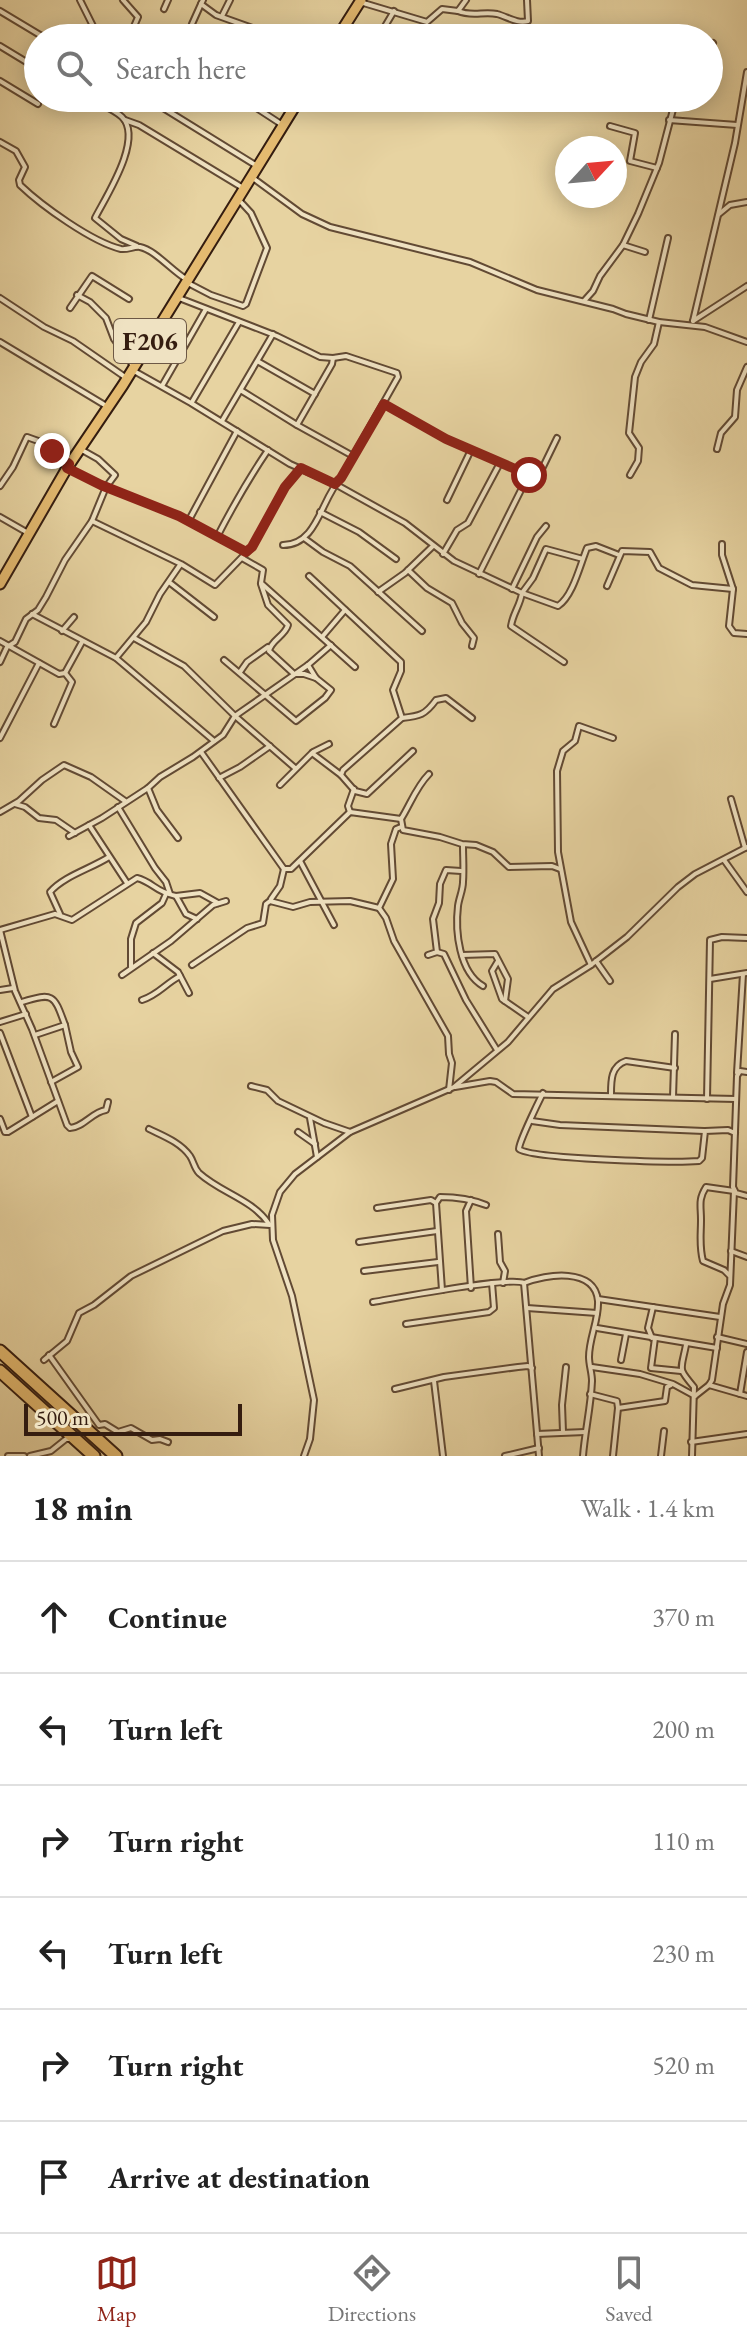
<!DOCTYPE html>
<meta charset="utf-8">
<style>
body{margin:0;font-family:"EB Garamond",serif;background:#f6f6f6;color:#222}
.compass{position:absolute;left:555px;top:136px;width:72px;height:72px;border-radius:50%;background:#fff;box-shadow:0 4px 20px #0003;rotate:64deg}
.scale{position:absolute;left:24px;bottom:20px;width:218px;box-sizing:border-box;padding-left:8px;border:4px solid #351d10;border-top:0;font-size:22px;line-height:28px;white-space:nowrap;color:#351d10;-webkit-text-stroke:6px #efe2c2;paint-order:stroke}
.stop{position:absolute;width:24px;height:24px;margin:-18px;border:6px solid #8f2418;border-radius:50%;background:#fff}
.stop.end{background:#8f2418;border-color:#fff;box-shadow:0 2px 8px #0008}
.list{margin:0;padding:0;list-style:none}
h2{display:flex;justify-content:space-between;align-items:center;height:104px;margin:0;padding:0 32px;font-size:34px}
h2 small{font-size:26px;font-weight:400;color:#767676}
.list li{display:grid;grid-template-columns:52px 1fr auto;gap:24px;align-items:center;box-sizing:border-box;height:112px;padding:0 32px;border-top:2px solid #e0e0e0}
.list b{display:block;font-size:30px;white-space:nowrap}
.list em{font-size:26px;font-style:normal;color:#767676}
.icon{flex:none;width:44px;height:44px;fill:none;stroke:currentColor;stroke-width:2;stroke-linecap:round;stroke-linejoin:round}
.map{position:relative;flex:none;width:747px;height:1456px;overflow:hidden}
.search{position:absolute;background:#fff;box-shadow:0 4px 20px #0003;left:24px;right:24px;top:24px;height:88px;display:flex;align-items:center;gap:20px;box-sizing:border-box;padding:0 28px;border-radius:44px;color:#767676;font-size:30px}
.sheet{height:776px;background:#fff}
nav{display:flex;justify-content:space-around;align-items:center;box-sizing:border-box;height:112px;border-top:2px solid #e0e0e0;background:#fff;font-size:22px;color:#767676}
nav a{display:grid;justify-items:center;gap:4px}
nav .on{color:#8f2418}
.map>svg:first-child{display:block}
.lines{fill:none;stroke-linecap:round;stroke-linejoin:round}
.minor-casing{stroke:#624a34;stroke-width:8}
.primary-casing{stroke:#351d10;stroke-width:13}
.motorway-casing{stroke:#351d10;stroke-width:15}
.minor{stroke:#efe2c2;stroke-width:4}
.primary{stroke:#e4ba70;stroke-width:9}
.motorway{stroke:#e4ba70;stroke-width:11}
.route{stroke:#8f2418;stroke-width:10}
.labels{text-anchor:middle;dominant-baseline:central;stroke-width:6;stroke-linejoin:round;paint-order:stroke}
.shield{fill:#efe2c2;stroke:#6d5845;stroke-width:2}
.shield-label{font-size:26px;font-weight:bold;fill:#351d10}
</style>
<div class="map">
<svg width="747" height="1456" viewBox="0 0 747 1456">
<rect width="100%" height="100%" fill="#e7d3a1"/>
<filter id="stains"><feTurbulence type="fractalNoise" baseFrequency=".0025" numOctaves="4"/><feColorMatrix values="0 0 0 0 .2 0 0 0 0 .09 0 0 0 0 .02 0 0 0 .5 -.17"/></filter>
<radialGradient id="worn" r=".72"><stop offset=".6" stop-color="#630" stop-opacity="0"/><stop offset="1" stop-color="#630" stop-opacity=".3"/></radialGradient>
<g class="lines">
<g class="minor-casing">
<g id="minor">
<polyline points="80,0 99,38"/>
<polyline points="123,0 138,17 129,38"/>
<polyline points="203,0 201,4 216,15 255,29 257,38"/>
<polyline points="360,2 427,22 442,9 458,11 466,0"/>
<polyline points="164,9 168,0"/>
<polyline points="0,11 45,38"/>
<path d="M 458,11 C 472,17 484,11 497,14 C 508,17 517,24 528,21 L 527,0"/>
<polyline points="222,16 230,0"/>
<polyline points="192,24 201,4"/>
<polyline points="378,38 394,11"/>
<polyline points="0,46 38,69"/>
<polyline points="709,46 713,43"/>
<polyline points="0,81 38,104"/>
<path d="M 89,98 C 99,104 114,109 122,117 C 144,139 105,198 95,218 L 121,239 L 137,246"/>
<polyline points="147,98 257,166"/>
<polyline points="260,98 257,104 258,109 281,124"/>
<polyline points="627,98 673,109"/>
<polyline points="125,120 139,125 243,188"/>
<polyline points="669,120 737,125"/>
<polyline points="610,126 635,133 630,161 657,168"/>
<path d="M 0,142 L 16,151 L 25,167 L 19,180 L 20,185 C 42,206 92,242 121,249 C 128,250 134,246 140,247 C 155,250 172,271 186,279"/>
<polyline points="253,178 302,214 330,227 470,262 537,290 613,309 626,314 659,322 705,327 747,342"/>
<polyline points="719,214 730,205 747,202"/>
<polyline points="623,245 645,252"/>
<polyline points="186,282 211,295 243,306 246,304 267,248 251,213 239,200"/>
<polyline points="77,295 90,302 106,318 114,339 134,367"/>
<polyline points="0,298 44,327 73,341 125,377"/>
<path d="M 179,298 L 277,336 L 320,357 L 333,358 L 346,356 L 397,373 L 398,377 L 341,478 C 321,498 318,545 283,545"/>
<polyline points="584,301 593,291 600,276 623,245 638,214 659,163 676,98"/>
<polyline points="70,308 92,276 129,299"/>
<polyline points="649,320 668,238"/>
<polyline points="693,321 735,143 747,72"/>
<polyline points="693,321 747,286"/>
<polyline points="0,342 108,407"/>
<polyline points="259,362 315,394"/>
<path d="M 134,371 L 191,403 L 290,464 L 335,484 L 405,523 L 454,561 L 522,593 C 520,606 513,613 511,626 L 564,662"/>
<polyline points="162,386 206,309"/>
<polyline points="242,391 297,425 332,364 333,358"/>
<polyline points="192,402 239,322"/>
<polyline points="384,404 446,439 529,475 540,473 557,438"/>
<polyline points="222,421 273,334"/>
<polyline points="297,425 353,456"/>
<polyline points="717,449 721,433 735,417 737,390 747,367"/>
<polyline points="69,469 101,485 179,516 246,552"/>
<polyline points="630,475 638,461 639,448 629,433 635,377 641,362 654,344 659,322"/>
<polyline points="0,486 13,467 27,437 41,442 67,463"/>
<polyline points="447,500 470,452"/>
<polyline points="320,512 359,532 396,559"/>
<polyline points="0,517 28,533"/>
<polyline points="189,520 237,431"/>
<polyline points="92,521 181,564 215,585 252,547 285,487 301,468"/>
<path d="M 217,537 C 233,506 249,478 268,450"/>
<polyline points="304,538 323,552 350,566 422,631"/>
<polyline points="722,544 722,555 733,589 729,626 734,633 747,634"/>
<polyline points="443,554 457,530 468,523 500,463"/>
<polyline points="242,558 263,570 261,583 355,667"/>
<path d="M 583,559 L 546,549 L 533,578 L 522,593 L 558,606 C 573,596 580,565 587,548 L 596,546 L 619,555"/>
<polyline points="408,570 427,588 452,603 462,623 474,638 472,646"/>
<polyline points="479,574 528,476"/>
<polyline points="309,576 401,662 401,671 393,690 402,718 343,770 341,775 355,791 367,794 413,751"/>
<polyline points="169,582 214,617"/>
<path d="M 261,584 L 268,605 L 288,625 C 285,636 271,640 269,651 L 294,674 L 304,674 L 316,678"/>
<polyline points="607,586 622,551 650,552 659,568 692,585 733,589"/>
<polyline points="512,589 537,537 546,526"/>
<polyline points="378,592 405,573 433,546"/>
<polyline points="32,614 116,658 214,741"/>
<polyline points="62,631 74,617"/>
<polyline points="322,637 345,610"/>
<polyline points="134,638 184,666 235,716 295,768"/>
<polyline points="0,641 59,674 65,673 72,682 54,724"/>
<polyline points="116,658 146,622 160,594 180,565"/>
<polyline points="224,660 296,721 325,698 331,690 316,678 308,665"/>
<polyline points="0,662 7,647 15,642 26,619 38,610 46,597 65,560 92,521 106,487 115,475 98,459 82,450"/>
<polyline points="240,672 247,662 268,647"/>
<polyline points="65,673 82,642"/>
<path d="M 402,718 C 420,716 425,715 436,700 L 446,698 L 472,718"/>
<polyline points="0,738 39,663"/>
<path d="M 201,752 L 284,869 L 291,869 L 350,812 L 401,819 C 410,805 416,787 429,774"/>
<polyline points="313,752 329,744"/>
<polyline points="219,778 240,767 270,746"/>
<polyline points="280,785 312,753 341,775"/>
<polyline points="148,788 157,810 178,838"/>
<polyline points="731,799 745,848"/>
<polyline points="15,804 25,807 39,818 56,820 75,833"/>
<polyline points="118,807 155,868 166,882 170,894"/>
<polyline points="0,812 19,801 42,780 64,765 91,777 125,801"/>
<polyline points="350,812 348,806 354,789"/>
<polyline points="401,819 403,830 440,837 462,844 476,845 493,852 509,867 552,866 560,869"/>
<polyline points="89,825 127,883"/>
<polyline points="401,827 396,829 391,844 393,879 379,908 386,918 394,941 448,1036 449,1054 452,1063 449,1090"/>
<polyline points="69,836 102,818 148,788 160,777 193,757 223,735 235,716 308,665 331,645"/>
<path d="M 463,845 C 463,857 464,870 463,882 C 463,890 459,898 458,906 C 455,931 459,972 483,986"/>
<polyline points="724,860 747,892"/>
<polyline points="300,861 334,925"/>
<polyline points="176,896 200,893 218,903"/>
<polyline points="271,899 280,886 284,869"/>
<path d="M 60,914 L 50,892 C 64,876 90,869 109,857"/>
<path d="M 0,930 L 15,991 L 32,1029 L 67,1125 L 70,1128 C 84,1127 92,1112 106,1110 L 108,1102"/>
<path d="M 0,930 L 55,914 L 72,920 L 137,878 C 153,882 155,892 176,896 L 186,914 L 197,919"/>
<polyline points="437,952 444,954 466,1000 497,1050"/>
<polyline points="153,953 178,972 189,993"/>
<polyline points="428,955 437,952 433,919 439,903 440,884 446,870 461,871"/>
<polyline points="462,955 495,954 508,979 505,1001"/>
<polyline points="498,961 492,971 502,999 528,1017"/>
<polyline points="596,961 610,981"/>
<polyline points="192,965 247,928 263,923 266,904 270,901 293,907 310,902 350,901 379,908"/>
<polyline points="591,965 571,922 558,852 557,771 563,751 575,741 579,726 613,738"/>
<polyline points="131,967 131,939 136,923 162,903 166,894"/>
<polyline points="122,975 171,941 213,905 226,901"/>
<polyline points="710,979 747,973"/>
<polyline points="0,990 13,988"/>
<path d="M 142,1000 C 158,995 165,984 180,976"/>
<path d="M 22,1002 C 54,992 54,995 65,1025 L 35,1035"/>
<polyline points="0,1022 26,1014"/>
<polyline points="0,1033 32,1117"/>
<polyline points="747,1072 740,1071 737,1076 733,1187 736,1193 747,1196"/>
<polyline points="737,1073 743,974"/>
<polyline points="51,1082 78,1067 71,1052 65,1025"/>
<polyline points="251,1086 267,1090 278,1101 324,1123 350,1132"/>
<polyline points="455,1087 490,1081 496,1082 513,1094 736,1099"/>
<path d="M 543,1093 C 539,1101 519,1142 519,1149 C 531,1159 674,1163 699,1161 L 702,1158 L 705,1131 L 728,1130 L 735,1133"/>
<path d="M 611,1094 C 611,1080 611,1066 626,1061 L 675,1068"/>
<polyline points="673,1097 675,1034"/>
<polyline points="707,1099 710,940 722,937 747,938"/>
<polyline points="310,1118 317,1157"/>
<polyline points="0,1119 5,1132 8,1132 58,1101"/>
<polyline points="532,1121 560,1125 704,1131"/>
<path d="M 149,1129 C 163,1136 180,1142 190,1156 C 194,1162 194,1168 199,1173 C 221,1193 252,1199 269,1224"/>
<polyline points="298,1132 315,1144"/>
<polyline points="471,1200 466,1211 471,1288"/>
<path d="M 436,1203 L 440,1197 C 457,1197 471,1199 486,1205"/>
<polyline points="377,1208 431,1200 436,1203 442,1290"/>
<polyline points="498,1234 500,1262 505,1271 503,1283"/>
<polyline points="359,1242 437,1231"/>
<polyline points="731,1251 747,1257"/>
<polyline points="364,1271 438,1262"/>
<polyline points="524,1283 539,1456"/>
<polyline points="598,1299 720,1317"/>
<path d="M 373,1302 C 397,1298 510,1276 524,1283 C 546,1274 595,1267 598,1301 C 599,1320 589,1338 589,1357 C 589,1365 592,1373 592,1381 C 591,1406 585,1431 583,1456"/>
<polyline points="527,1308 597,1313"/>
<polyline points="406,1324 489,1312 494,1308 492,1283"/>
<polyline points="597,1328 717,1348"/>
<polyline points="717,1337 747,1344"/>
<polyline points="652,1338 648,1328 653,1307"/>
<polyline points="655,1338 651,1368 681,1371"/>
<path d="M 686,1345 C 681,1371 677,1367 694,1387 L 692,1456"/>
<polyline points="49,1355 99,1425 105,1424 118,1432 131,1428 152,1440 160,1439 168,1442"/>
<polyline points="44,1360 67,1341 79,1313 94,1305 131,1276 223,1231 252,1224 270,1225"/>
<polyline points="621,1360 626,1334"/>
<polyline points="592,1367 640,1374 673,1384 695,1396"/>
<polyline points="434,1381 443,1456"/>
<polyline points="709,1385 747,1396"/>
<polyline points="395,1389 444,1377 518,1367 528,1366 532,1368"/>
<polyline points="590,1394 617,1401 618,1408 613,1456"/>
<polyline points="740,1394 747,1352"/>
<path d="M 695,1396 L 709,1385 L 712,1380 L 723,1304 L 730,1285 L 734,1191 L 706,1187 C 698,1200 701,1205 701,1220 C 701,1235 699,1246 703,1261 L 724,1270 L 730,1276"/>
<polyline points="618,1408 665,1401 667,1387 671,1385"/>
<polyline points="563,1432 562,1405 566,1367"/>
<polyline points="537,1434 585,1432"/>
<polyline points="691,1442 747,1434"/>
<polyline points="8,1456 24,1456"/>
<polyline points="30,1456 51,1451 66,1439 70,1439"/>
<polyline points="304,1456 310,1439 314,1400 292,1296 273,1240 272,1215 280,1192 295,1174 350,1132 454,1087 508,1042 553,989 591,965 627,937 678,887 695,874 747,847"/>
<polyline points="505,1456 539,1448"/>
<polyline points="661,1456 664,1431"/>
</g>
</g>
<g class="primary-casing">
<g id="primary">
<polyline points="337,38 361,0"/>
<polyline points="0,584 67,468 123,385 300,98"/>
</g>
</g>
<g class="motorway-casing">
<g id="motorway">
<polyline points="0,1351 116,1456"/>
<polyline points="0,1371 94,1456"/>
</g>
</g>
<use href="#minor" class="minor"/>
<use href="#primary" class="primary"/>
<use href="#motorway" class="motorway"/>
</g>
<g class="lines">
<polyline class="route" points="52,451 69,464 67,468 101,485 179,516 246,552 252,547 285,487 301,468 335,484 341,478 384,404 446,439 529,475"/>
</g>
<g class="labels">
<rect class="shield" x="114" y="319" width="72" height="44" rx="6"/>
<g class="shield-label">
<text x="150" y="341">F206</text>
</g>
</g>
<rect width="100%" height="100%" filter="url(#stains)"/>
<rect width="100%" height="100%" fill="url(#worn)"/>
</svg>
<svg class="compass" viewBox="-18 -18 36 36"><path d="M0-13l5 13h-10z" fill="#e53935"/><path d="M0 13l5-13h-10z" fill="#767676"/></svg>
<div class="scale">500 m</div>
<div class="stop" style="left:529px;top:475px"></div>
<div class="stop end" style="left:52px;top:451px"></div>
<div class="search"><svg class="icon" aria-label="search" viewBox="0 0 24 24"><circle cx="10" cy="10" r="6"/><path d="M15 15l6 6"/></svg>Search here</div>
</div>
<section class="sheet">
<h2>18 min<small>Walk · 1.4 km</small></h2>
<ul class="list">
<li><svg class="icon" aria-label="ahead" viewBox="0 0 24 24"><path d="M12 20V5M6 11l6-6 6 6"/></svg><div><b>Continue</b></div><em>370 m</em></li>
<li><svg class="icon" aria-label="left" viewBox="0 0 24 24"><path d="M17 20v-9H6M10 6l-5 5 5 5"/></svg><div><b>Turn left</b></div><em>200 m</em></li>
<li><svg class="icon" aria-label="right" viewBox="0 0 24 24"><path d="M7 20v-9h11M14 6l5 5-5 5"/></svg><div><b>Turn right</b></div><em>110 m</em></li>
<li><svg class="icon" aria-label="left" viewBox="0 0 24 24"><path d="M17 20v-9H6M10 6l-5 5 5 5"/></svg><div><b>Turn left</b></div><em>230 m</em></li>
<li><svg class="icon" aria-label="right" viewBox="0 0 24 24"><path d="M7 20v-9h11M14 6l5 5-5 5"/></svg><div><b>Turn right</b></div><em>520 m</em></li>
<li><svg class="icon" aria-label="arrive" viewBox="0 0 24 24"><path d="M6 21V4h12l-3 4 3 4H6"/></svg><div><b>Arrive at destination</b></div></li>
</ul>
</section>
<nav>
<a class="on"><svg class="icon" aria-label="map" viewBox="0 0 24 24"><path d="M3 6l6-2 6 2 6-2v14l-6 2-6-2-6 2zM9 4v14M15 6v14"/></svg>Map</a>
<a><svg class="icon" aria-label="directions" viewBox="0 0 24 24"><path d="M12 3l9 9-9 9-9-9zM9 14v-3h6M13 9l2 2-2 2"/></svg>Directions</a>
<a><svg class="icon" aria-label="saved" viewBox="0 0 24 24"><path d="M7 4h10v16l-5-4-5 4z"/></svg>Saved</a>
</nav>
